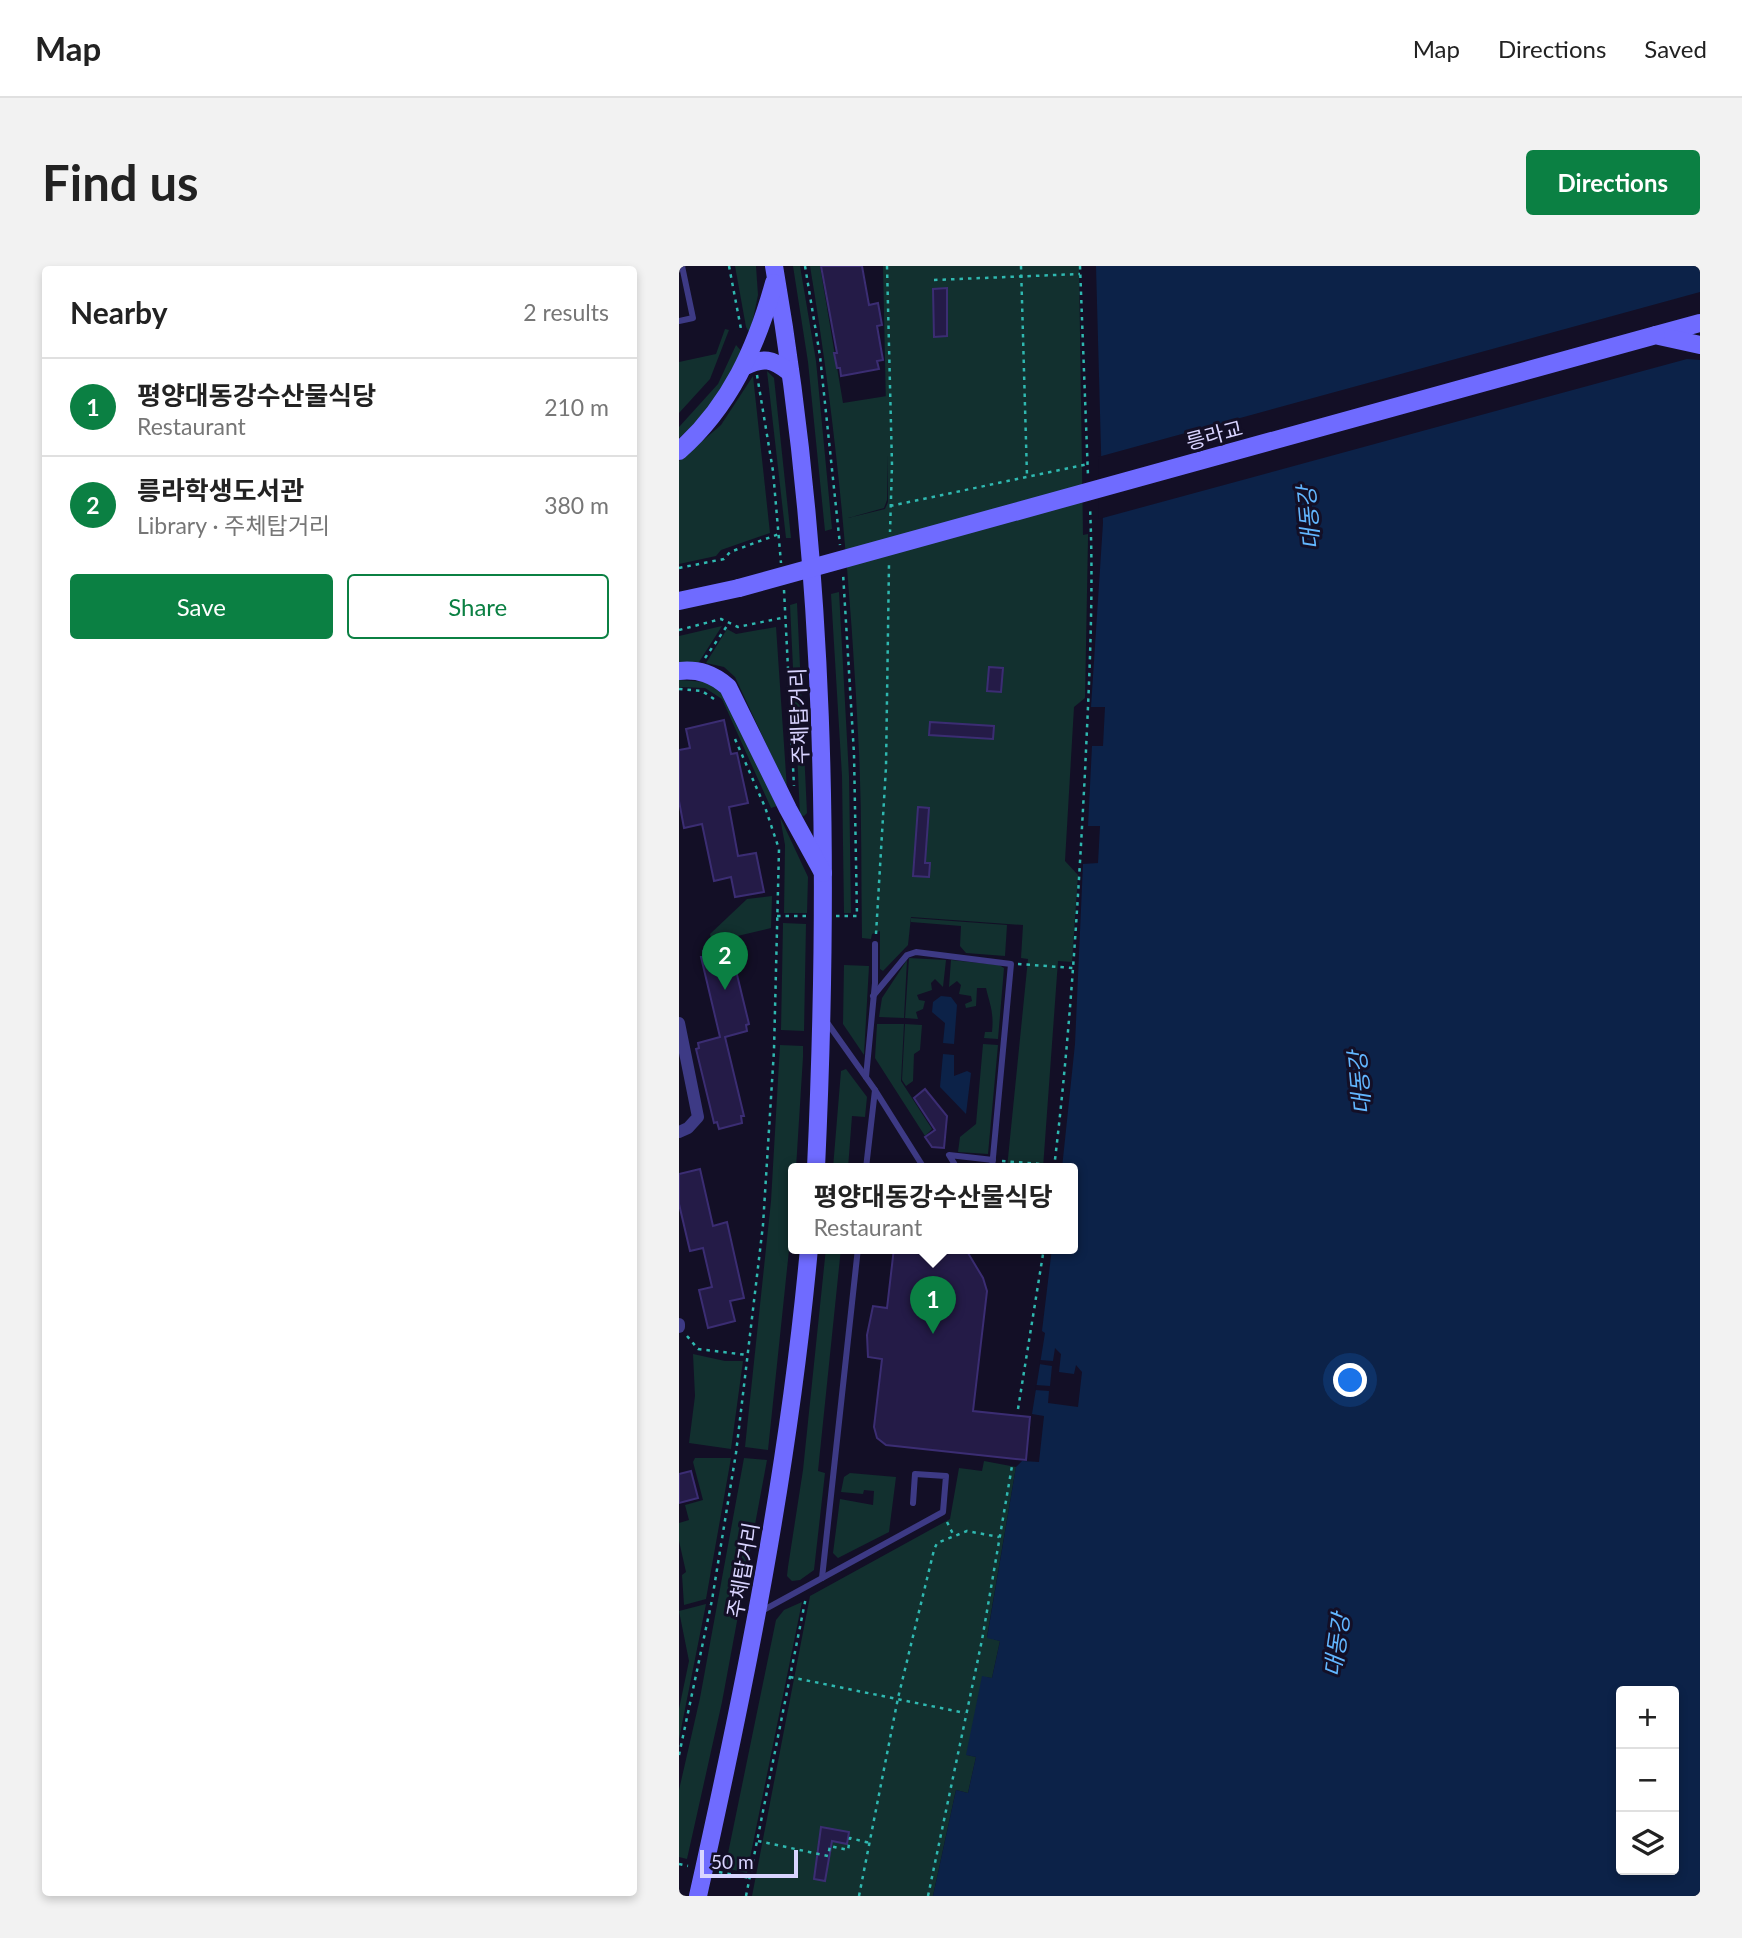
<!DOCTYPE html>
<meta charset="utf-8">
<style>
body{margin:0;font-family:Lato,"Noto Sans KR",sans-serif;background:#f2f2f2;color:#222}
.controls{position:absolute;right:21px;bottom:21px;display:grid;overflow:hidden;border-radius:7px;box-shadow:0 4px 10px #0003}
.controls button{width:63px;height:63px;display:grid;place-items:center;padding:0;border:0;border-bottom:2px solid #e0e0e0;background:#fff;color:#222;font:35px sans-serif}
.scale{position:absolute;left:21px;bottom:18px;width:98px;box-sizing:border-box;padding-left:7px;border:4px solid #d9d4ff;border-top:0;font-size:19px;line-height:24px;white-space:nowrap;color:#d9d4ff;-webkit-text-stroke:5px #130f26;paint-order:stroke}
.you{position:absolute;left:672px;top:1115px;width:24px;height:24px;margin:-18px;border:5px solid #fff;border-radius:50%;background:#1a73e8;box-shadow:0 0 0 10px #1a73e833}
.badge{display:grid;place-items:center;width:46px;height:46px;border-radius:50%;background:#0b8043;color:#fff;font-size:23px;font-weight:700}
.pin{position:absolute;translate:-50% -58px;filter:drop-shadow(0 2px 4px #0008)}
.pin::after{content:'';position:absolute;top:37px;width:24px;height:21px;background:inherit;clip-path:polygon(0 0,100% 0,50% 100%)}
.popup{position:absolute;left:109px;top:897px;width:290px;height:91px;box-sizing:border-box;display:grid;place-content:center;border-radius:7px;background:#fff;filter:drop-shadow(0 2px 5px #0005);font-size:23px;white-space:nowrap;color:#767676}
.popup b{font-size:26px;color:#222}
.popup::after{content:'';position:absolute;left:50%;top:100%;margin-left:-14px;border:14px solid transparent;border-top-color:#fff}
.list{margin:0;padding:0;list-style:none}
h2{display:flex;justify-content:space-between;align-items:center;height:91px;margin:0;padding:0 28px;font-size:30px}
h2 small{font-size:23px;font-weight:400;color:#767676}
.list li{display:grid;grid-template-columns:46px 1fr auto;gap:21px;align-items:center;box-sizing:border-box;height:98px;padding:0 28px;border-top:2px solid #e0e0e0}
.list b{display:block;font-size:26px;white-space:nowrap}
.list p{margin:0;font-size:23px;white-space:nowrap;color:#767676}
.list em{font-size:23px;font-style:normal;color:#767676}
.actions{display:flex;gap:14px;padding:21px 28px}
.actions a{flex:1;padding:16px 0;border:2px solid #0b8043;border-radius:7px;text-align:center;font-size:24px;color:#0b8043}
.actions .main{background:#0b8043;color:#fff}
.icon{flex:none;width:38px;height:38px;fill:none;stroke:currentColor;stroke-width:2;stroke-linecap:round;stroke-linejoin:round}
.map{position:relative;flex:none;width:1021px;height:1630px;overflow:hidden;border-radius:7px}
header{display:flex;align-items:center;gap:42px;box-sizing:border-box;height:98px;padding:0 35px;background:#fff;border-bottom:2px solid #e0e0e0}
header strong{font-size:33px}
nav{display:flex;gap:38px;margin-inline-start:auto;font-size:24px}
.intro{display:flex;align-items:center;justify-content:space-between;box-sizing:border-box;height:168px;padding:0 42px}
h1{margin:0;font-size:49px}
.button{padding:18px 32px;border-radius:7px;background:#0b8043;color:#fff;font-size:24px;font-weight:700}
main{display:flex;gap:42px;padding:0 42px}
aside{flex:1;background:#fff;border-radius:7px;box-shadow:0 4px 10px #0003}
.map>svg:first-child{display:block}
.green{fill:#12302f}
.water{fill:#0c2248;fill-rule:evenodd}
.pier{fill:#130f26}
.building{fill:#241b47;stroke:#3b2d73;stroke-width:2}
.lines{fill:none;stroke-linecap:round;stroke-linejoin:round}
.path{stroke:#2fb8b0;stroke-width:2.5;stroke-dasharray:3.5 5;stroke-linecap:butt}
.service{stroke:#3d3a85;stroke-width:6}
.minor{stroke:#3d3a85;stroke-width:12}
.secondary{stroke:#6f6bff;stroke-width:18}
.secondary-bridge{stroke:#6f6bff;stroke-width:18}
.labels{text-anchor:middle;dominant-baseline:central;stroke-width:6;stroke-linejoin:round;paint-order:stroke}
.street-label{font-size:21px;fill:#d9d4ff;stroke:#130f26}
.water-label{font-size:23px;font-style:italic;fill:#62b6ff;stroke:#130f26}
</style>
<header>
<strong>Map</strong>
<nav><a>Map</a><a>Directions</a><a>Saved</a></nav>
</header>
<div class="intro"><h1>Find us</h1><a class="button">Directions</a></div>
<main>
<aside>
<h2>Nearby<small>2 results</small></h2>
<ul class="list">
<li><span class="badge">1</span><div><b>평양대동강수산물식당</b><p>Restaurant</p></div><em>210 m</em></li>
<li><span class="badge">2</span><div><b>릉라학생도서관</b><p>Library · 주체탑거리</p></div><em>380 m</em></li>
</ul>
<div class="actions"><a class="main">Save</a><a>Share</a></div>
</aside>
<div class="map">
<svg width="1021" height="1630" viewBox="0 0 1021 1630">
<rect width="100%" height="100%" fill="#130f26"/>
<g class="green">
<polygon points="56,0 77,0 79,29 71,68 67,61"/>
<polygon points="114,0 121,0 137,95 153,263 146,265 129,96"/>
<path d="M 131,0 L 141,0 L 164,137 L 208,130 L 208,234 L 205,242 L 169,252 L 206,243 L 209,236 L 204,0 L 400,0 L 404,269 L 409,268 L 409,273 L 406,432 L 395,441 L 386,595 L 399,609 L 393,696 L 379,695 L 364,902 L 328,902 L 349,693 L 342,692 L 344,659 L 232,651 L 229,679 L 204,705 L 201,703 L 201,665 L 193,668 L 192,673 L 183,672 C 182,610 183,548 180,486 C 172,322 158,162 131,0 Z"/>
<polygon points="46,63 50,64 31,113 0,147 0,96 37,88"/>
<path d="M 57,79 L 64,87 C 51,118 26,150 0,172 L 0,161 L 39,118 Z"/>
<polygon points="88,105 95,112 112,272 107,272"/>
<polygon points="74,110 91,267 42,284 37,290 0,298 0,195 42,159"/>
<polygon points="160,326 170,510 172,647 165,647 163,510 152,328"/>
<polygon points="118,337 128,547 125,550 121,549 111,339"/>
<polygon points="43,360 20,396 0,397 0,370"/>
<polygon points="97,361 108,523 56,411 45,401 27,397 48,363 57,368"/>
<polygon points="0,414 27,416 43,423 98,540 92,542 43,433 26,422 0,421"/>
<polygon points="101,551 129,611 128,647 105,647 106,579"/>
<polygon points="93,630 92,662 33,676 31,668 68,633"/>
<polygon points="232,652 328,659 326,690 287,687 281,680 282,660 232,656"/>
<polygon points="104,657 127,658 125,765 102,764"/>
<polygon points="230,692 267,694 264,721 256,713 252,717 253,724 238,729 240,734 246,735 244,743 237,746 239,753 226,752"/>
<polygon points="228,694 225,752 200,751 203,732"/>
<path d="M 272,694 L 320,699 L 325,702 L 319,773 L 305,772 L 306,766 L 313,766 C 315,746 311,739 307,722 L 298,722 L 297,740 L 287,742 L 286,738 L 293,735 L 292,730 L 280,728 L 282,719 L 278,715 L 270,721 Z"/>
<polygon points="165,699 190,700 185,789 164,758"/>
<polygon points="198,758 225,758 222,815 253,863 246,870 196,792"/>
<polygon points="226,758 243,759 241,784 235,788 234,815 227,820 223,814"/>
<polygon points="304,778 319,779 309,888 279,886 281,871 297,858"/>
<polygon points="101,779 124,780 124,791 117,902 114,902 114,946 89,1184 66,1181 92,935"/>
<polygon points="167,803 188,831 186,851 173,850 169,902 154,902 162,805"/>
<polygon points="147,982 162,982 139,1205 146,1207 135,1304 121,1314 113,1315 108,1310 109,1301 124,1204"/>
<polygon points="14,1088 46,1095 64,1095 52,1183 10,1177 16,1130"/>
<polygon points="16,1192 52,1192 27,1333 5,1339 3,1309 7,1306 0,1275 0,1257 10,1254 6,1239 24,1234 14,1196"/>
<polygon points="65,1192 88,1194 43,1436 8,1593 0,1591 0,1524 21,1432"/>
<polygon points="305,1195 337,1201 308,1371 321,1375 313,1412 304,1411 288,1489 297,1491 289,1527 277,1524 254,1630 73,1630 131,1330 271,1253 280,1202 303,1205"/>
<polygon points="171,1207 217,1211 210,1266 159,1292 154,1287 161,1233 194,1239 195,1225 185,1224 184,1228 162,1226 165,1211"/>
<polygon points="123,1336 68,1607 46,1602 97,1354 105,1344"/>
<polygon points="27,1338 0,1473 0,1443 10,1395 0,1345"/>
</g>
<g class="water">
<path d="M 417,0 L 1021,0 L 1021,1630 L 254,1630 L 277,1524 L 289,1527 L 297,1491 L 287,1489 L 303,1410 L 313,1412 L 321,1375 L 308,1372 L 337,1201 L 343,1195 L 360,1196 L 365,1150 L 353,1148 L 366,1067 L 363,1065 L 373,982 L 394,982 L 394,902 L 383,902 L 396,778 L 404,598 L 419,597 L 421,560 L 409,560 L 413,480 L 424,480 L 426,441 L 412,441 L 424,257 ZM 942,1425 L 995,1425 L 995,1604 L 942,1604 Z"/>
<polygon points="262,730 272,731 278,739 275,778 264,777 266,757 253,746 254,736"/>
<polygon points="264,788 275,789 275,810 288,805 292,807 287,848 261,821"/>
</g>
<g class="pier">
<polygon points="1021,26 1021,94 1008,93 420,253 419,191"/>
<polygon points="376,1082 382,1088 380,1106 395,1108 397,1099 403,1106 399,1141 369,1137 370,1125 356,1124 357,1119 371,1120 373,1100 360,1098 361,1094 374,1095"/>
</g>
<g class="building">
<polygon points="142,0 183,0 190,39 199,37 203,59 198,60 204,94 198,95 200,103 162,110 161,102 158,102 155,87 158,87"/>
<polygon points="268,22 268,70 255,71 254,23"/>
<polygon points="310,401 324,402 322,426 308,425"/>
<polygon points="45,454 52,488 58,487 69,537 50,541 59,590 77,587 85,626 56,631 52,611 35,615 23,558 5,562 0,535 0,484 11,482 7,463"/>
<polygon points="251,456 315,460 314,473 250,469"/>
<polygon points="239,541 250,542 246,597 251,597 250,611 234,610"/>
<polygon points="48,679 49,685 52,684 70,758 67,759 68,765 46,771 65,850 62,850 63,857 40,863 38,856 35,857 17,783 20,782 19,777 41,771 22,691 25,691 24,685"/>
<polygon points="246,823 268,850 265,882 253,881 246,871 256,864 235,832"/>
<polygon points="21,903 34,960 48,956 65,1032 51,1035 56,1055 29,1062 20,1024 33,1021 24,982 11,985 0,938 0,908"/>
<polygon points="215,982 286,982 304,1012 308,1025 294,1145 351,1151 347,1194 207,1179 198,1172 195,1161 203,1093 189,1091 188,1069 194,1040 208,1042"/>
<polygon points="12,1205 19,1232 0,1237 0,1208"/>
<polygon points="142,1561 170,1566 168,1578 153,1575 146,1615 135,1613"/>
</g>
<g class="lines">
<g class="path">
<polyline points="50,0 62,63"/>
<polyline points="126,0 141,90 161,279"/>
<polyline points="208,0 213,199 211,266"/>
<polyline points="342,0 348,210"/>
<polyline points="401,0 409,210"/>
<polyline points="255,14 401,8"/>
<polyline points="78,109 94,205 102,297"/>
<polyline points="211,240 409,198"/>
<polyline points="0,302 45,293 51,286 100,268"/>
<polyline points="105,324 115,520"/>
<polyline points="0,364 42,353 59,361 107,351"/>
<polyline points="26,392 50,357"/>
<polyline points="0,423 23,425 38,435"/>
<polyline points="98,650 129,650"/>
<polyline points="157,650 178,650 175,488 164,307"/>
<polyline points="197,668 207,501 210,297"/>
<polyline points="339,698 395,702"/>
<polyline points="323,895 375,899"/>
<path d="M 375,902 C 391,770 399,638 406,506 C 410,418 415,329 411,241"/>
<polyline points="8,1070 19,1083 68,1089"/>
<polyline points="339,1143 365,982"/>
<polyline points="268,1256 274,1268"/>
<polyline points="111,1411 286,1447"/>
<polyline points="0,1489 33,1334 57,1187 84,959 95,784 100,583 86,541 56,473"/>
<polyline points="79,1575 149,1590 151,1580 169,1584 171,1572 191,1577"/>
<polyline points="0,1598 9,1600"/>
<polyline points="40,1606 71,1612"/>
<polyline points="67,1630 127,1331"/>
<polyline points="180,1630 219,1432 255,1284 258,1277 288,1265 320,1271"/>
<polyline points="249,1630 303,1374 333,1200"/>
</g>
<g class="service">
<polyline points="0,55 14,52 3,0"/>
<polyline points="194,730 228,689 237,686 332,698 313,902"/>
<polyline points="147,755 196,824 187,902"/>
<polyline points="187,811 196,717 196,678"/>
<polyline points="196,824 245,902"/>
<polyline points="278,902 270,889 314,894"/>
<polyline points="143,1312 179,982"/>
<polyline points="81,1346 264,1246 267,1210 236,1208 234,1237"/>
</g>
<g class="minor">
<polyline points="0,757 19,851 9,862 0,866"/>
<polyline points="0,1058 0,1061"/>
</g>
<g class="secondary">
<path d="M 95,0 C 147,298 151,600 137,902"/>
<polyline points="977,69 1021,57"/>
<polyline points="980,70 1021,79"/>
<path d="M 66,100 C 85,91 93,93 109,105"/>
<path d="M 0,185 C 51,140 77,82 95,17"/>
<polyline points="0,335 60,322"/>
<path d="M 0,405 C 20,403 34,408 49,421 L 109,543 L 144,607"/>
<path d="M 19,1630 C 67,1416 110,1201 130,982"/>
</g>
<polyline class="secondary-bridge" points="60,322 977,69"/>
</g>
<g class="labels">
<g class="street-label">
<text transform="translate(535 168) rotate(-15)">릉라교</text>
<text transform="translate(119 450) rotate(-92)">주체탑거리</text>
<text transform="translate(63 1304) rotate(-80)">주체탑거리</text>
</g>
<g class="water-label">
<text transform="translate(629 252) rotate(-95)">대동강</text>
<text transform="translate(680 817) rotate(-95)">대동강</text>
<text transform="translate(657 1379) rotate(-82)">대동강</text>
</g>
</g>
</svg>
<div class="controls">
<button>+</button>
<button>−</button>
<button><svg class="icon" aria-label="layers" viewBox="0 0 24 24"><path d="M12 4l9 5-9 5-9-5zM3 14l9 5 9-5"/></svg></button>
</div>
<div class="scale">50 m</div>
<div class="you"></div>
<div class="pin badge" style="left:254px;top:1068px">1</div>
<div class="popup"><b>평양대동강수산물식당</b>Restaurant</div>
<div class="pin badge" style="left:46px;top:724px">2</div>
</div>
</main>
